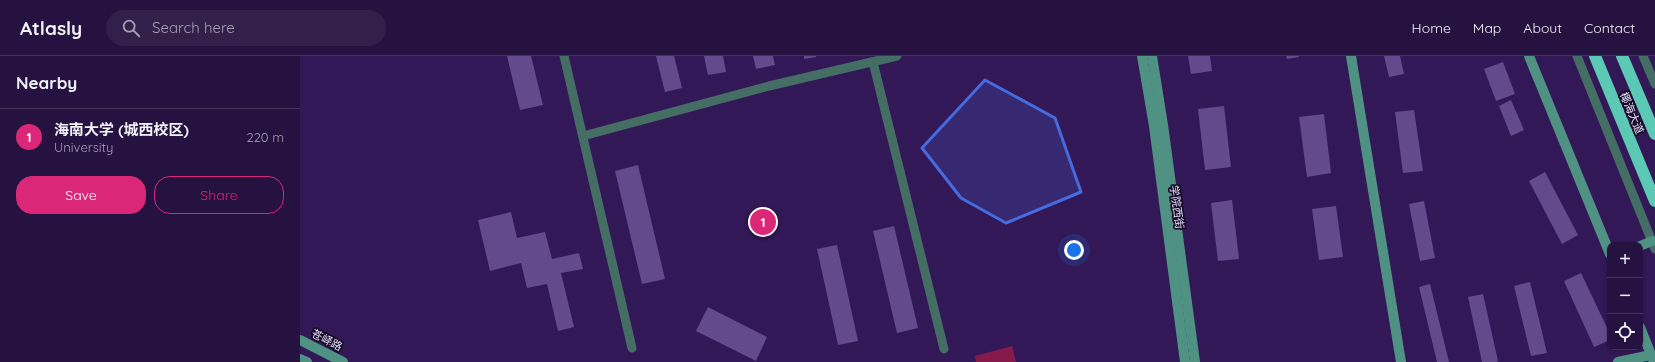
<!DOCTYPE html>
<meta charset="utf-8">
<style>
body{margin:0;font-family:Quicksand,"Noto Sans SC",sans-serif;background:#32204b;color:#f1f3f6}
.controls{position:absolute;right:12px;bottom:12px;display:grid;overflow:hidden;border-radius:8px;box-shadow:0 1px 3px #0004}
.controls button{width:36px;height:36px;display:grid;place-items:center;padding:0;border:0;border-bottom:1px solid #423259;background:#261240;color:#f1f3f6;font:20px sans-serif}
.you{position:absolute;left:774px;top:194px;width:14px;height:14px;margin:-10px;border:3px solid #fff;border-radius:50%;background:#1a73e8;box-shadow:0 0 0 6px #1a73e833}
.badge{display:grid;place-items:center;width:26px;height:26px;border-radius:50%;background:#db2777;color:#fff;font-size:13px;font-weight:700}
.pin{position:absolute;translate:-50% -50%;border:2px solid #fff;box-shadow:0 1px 4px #0006}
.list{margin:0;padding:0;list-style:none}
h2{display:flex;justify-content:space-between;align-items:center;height:52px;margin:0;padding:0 16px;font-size:17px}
h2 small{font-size:13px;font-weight:400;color:#a49eb1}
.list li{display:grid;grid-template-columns:26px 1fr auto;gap:12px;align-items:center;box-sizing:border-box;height:56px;padding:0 16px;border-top:1px solid #423259}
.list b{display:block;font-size:15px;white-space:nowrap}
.list p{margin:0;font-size:13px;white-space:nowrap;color:#a49eb1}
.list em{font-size:13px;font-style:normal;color:#a49eb1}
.actions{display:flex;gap:8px;padding:12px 16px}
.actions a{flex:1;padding:9px 0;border:1px solid #db2777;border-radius:16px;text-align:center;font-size:14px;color:#db2777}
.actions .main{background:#db2777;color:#fff}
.icon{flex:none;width:22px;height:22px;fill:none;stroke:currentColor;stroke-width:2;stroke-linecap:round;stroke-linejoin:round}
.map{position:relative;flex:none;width:1355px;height:306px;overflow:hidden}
header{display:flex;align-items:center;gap:24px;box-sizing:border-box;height:56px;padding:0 20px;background:#261240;border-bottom:1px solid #423259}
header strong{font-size:19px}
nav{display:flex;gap:22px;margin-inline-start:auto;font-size:14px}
.search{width:280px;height:36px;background:#32204b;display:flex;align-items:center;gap:10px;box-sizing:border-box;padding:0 14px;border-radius:22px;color:#a49eb1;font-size:15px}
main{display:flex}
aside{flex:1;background:#261240}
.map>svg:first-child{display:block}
.green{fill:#861a4b}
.building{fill:#624a8c}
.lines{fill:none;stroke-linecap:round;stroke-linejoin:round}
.street{stroke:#446d64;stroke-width:9}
.secondary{stroke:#4f9284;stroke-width:10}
.highway{stroke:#5bc9b4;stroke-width:12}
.marked{fill:#456bdf;fill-opacity:0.2;stroke:#456bdf;stroke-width:3;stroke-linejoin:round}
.labels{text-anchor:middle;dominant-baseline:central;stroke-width:3.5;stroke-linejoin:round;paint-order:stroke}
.street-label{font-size:11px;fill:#e7defd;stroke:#160c26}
</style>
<header>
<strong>Atlasly</strong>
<div class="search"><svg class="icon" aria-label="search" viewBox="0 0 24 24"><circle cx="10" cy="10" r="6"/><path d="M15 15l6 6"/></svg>Search here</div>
<nav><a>Home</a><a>Map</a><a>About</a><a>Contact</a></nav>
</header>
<main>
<aside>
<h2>Nearby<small></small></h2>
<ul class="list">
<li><span class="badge">1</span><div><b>海南大学 (城西校区)</b><p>University</p></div><em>220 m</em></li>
</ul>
<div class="actions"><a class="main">Save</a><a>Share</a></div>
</aside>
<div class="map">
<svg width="1355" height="306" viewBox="0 0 1355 306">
<rect width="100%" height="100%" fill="#321856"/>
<polygon class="green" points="712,290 716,306 676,306 675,300"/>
<g class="building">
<polygon points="207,0 231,0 243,49 220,54"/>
<polygon points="356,0 374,0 382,32 365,36"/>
<polygon points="404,0 423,0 426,16 408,19"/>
<polygon points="453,0 473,0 475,9 456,13"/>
<polygon points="504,0 516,0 516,1 504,3"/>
<polygon points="888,0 910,0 912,15 891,18"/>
<polygon points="986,0 999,0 999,1 987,3"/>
<polygon points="1084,0 1100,0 1104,18 1089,21"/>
<polygon points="1203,6 1215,38 1196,45 1184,13"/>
<polygon points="1211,44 1224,74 1211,80 1199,50"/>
<polygon points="924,50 931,111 905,114 898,53"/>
<polygon points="1114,54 1123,115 1103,117 1095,56"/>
<polygon points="1024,58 1031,117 1007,121 999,61"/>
<polygon points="338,109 365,223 342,228 315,115"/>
<polygon points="1245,116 1278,179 1262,188 1229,125"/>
<polygon points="932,144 939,203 918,205 911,147"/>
<polygon points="1124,145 1135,202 1120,205 1109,148"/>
<polygon points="1036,150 1043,201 1019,204 1012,153"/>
<polygon points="211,156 217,182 245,176 252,203 279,197 283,213 261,217 274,271 258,275 247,228 227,232 221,207 190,215 178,164"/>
<polygon points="594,170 618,272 597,277 573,175"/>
<polygon points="537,189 558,285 538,289 517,193"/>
<polygon points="1281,217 1310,278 1310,284 1294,291 1264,225"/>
<polygon points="1230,226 1247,297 1231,300 1214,230"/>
<polygon points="1130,228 1149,306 1137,306 1119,231"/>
<polygon points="1183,238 1198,305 1196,306 1182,306 1168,241"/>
<polygon points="408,251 467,281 456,305 396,275"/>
</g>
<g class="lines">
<g class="street">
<polyline points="264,0 332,292"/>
<polyline points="1277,0 1355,193"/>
<polyline points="1343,0 1355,28"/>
<polyline points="573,6 644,293"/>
<polyline points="283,80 469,30 597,0"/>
</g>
<g class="secondary">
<polyline points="842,0 854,70 885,306"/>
<polyline points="852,0 863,69 895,306"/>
<polyline points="1051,0 1101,306"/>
<polyline points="1229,0 1310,198"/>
<polyline points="1340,190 1352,185"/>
<polyline points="1340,271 1354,306"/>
<polyline points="0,284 43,306"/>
<polyline points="0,303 7,306"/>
<polyline points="1318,306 1351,299"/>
</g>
<g class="highway">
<polyline points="1295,0 1355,145"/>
<polyline points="1322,0 1355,78"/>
</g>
</g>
<path class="marked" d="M 685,24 L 755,62 L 781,136 L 706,167 L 661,142 L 622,92 Z"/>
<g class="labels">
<g class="street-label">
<text transform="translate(1332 57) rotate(67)">椰海大道</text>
<text transform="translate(877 151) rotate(82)">学院西街</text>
<text transform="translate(27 284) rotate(27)">苍峄路</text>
</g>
</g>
</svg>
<div class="controls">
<button>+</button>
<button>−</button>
<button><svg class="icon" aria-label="locate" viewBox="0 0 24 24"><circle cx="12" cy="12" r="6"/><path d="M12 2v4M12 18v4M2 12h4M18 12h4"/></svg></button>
</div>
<div class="you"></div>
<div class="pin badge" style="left:463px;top:166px">1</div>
</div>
</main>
